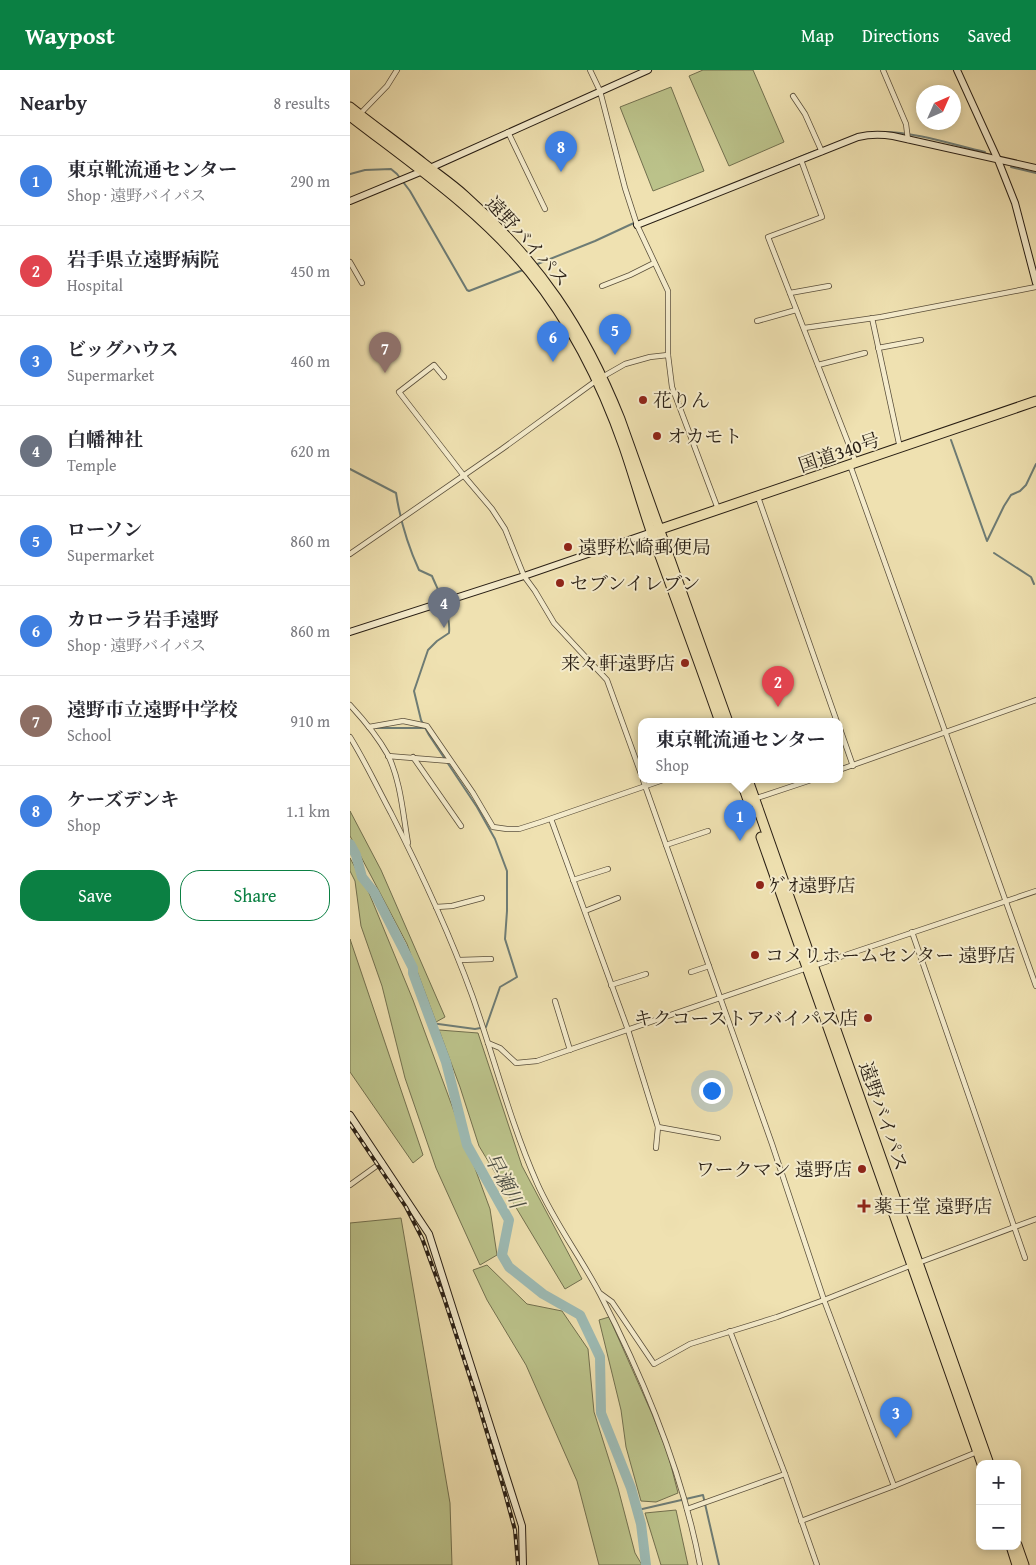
<!DOCTYPE html>
<meta charset="utf-8">
<style>
body{margin:0;font-family:"Gentium Book Plus","Noto Serif JP",serif;background:#f2f2f3;color:#2b2b33}
.controls{position:absolute;right:15px;bottom:15px;display:grid;overflow:hidden;border-radius:10px;box-shadow:0 2px 8px #0003}
.controls button{width:45px;height:45px;display:grid;place-items:center;padding:0;border:0;border-bottom:1px solid #e1e1e2;background:#fff;color:#2b2b33;font:25px sans-serif}
.compass{position:absolute;left:566px;top:15px;width:45px;height:45px;border-radius:50%;background:#fff;box-shadow:0 2px 8px #0003;rotate:45deg}
.you{position:absolute;left:361px;top:1020px;width:18px;height:18px;margin:-12px;border:4px solid #fff;border-radius:50%;background:#1a73e8;box-shadow:0 0 0 8px #1a73e833}
.badge{display:grid;place-items:center;width:32px;height:32px;border-radius:50%;background:#0b8043;color:#fff;font-size:16px;font-weight:700}
.pin{position:absolute;translate:-50% -41px;filter:drop-shadow(0 1px 2px #0008)}
.pin::after{content:'';position:absolute;top:26px;width:18px;height:15px;background:inherit;clip-path:polygon(0 0,100% 0,50% 100%)}
.popup{position:absolute;left:288px;top:648px;width:205px;height:65px;box-sizing:border-box;display:grid;place-content:center;border-radius:10px;background:#fff;filter:drop-shadow(0 1px 4px #0005);font-size:16px;white-space:nowrap;color:#7c7c81}
.popup b{font-size:19px;color:#2b2b33}
.popup::after{content:'';position:absolute;left:50%;top:100%;margin-left:-10px;border:10px solid transparent;border-top-color:#fff}
.list{margin:0;padding:0;list-style:none}
h2{display:flex;justify-content:space-between;align-items:center;height:65px;margin:0;padding:0 20px;font-size:21px}
h2 small{font-size:16px;font-weight:400;color:#7c7c81}
.list li{display:grid;grid-template-columns:32px 1fr auto;gap:15px;align-items:center;box-sizing:border-box;height:90px;padding:0 20px;border-top:1px solid #e1e1e2}
.list b{display:block;font-size:19px;white-space:nowrap}
.list p{margin:0;font-size:16px;white-space:nowrap;color:#7c7c81}
.list em{font-size:16px;font-style:normal;color:#7c7c81}
.actions{display:flex;gap:10px;padding:15px 20px}
.actions a{flex:1;padding:11px 0;border:1px solid #0b8043;border-radius:20px;text-align:center;font-size:18px;color:#0b8043}
.actions .main{background:#0b8043;color:#fff}
.map{position:relative;flex:none;width:686px;height:1495px;overflow:hidden}
header{display:flex;align-items:center;gap:30px;box-sizing:border-box;height:70px;padding:0 25px;background:#0b8043;color:#fff}
header strong{font-size:24px}
nav{display:flex;gap:28px;margin-inline-start:auto;font-size:18px}
main{display:flex}
aside{flex:1;background:#fff}
.map>svg:first-child{display:block}
.green{fill:#bbc28a;stroke:#72704f}
.lines{fill:none;stroke-linecap:round;stroke-linejoin:round}
.stream{stroke:#6e7c75;stroke-width:2}
.river{stroke:#9dbbb5;stroke-width:10}
.street-casing{stroke:#5a4f3b;stroke-width:6}
.secondary-casing{stroke:#281e14;stroke-width:8}
.highway-casing{stroke:#281e14;stroke-width:11}
.street{stroke:#f5eccc;stroke-width:4.5}
.secondary{stroke:#f5eccc;stroke-width:6}
.highway{stroke:#efe1b1;stroke-width:9}
.rail-casing{stroke:#281e14;stroke-width:4}
.rail{stroke:#f5eccc;stroke-width:2;stroke-dasharray:5.5;stroke-linecap:butt}
.poi-dot{fill:#8f2418;stroke:#f5eccc;stroke-width:2}
.labels{text-anchor:middle;dominant-baseline:central;stroke-width:4;stroke-linejoin:round;paint-order:stroke}
.street-label{font-size:19px;fill:#281e14;stroke:#f5eccc}
.poi-label{font-size:19px;fill:#281e14;stroke:#f5eccc;text-anchor:start}
.water-label{font-size:20px;font-style:italic;fill:#4b4d44;stroke:#f5eccc}
</style>
<header>
<strong>Waypost</strong>
<nav><a>Map</a><a>Directions</a><a>Saved</a></nav>
</header>
<main>
<aside>
<h2>Nearby<small>8 results</small></h2>
<ul class="list">
<li><span class="badge" style="background:#3f7fe0">1</span><div><b>東京靴流通センター</b><p>Shop · 遠野バイパス</p></div><em>290 m</em></li>
<li><span class="badge" style="background:#e0444e">2</span><div><b>岩手県立遠野病院</b><p>Hospital</p></div><em>450 m</em></li>
<li><span class="badge" style="background:#3f7fe0">3</span><div><b>ビッグハウス</b><p>Supermarket</p></div><em>460 m</em></li>
<li><span class="badge" style="background:#6b7280">4</span><div><b>白幡神社</b><p>Temple</p></div><em>620 m</em></li>
<li><span class="badge" style="background:#3f7fe0">5</span><div><b>ローソン</b><p>Supermarket</p></div><em>860 m</em></li>
<li><span class="badge" style="background:#3f7fe0">6</span><div><b>カローラ岩手遠野</b><p>Shop · 遠野バイパス</p></div><em>860 m</em></li>
<li><span class="badge" style="background:#8d6e63">7</span><div><b>遠野市立遠野中学校</b><p>School</p></div><em>910 m</em></li>
<li><span class="badge" style="background:#3f7fe0">8</span><div><b>ケーズデンキ</b><p>Shop</p></div><em>1.1 km</em></li>
</ul>
<div class="actions"><a class="main">Save</a><a>Share</a></div>
</aside>
<div class="map">
<svg width="686" height="1495" viewBox="0 0 686 1495">
<rect width="100%" height="100%" fill="#efe1b1"/>
<filter id="stains"><feTurbulence type="fractalNoise" baseFrequency=".004" numOctaves="4"/><feColorMatrix values="0 0 0 0 .2 0 0 0 0 .09 0 0 0 0 .02 0 0 0 .5 -.17"/></filter>
<radialGradient id="worn" r=".72"><stop offset=".6" stop-color="#630" stop-opacity="0"/><stop offset="1" stop-color="#630" stop-opacity=".3"/></radialGradient>
<g class="green">
<polygon points="353,0 403,0 434,72 379,96 339,6"/>
<polygon points="321,17 354,101 303,121 270,37"/>
<polygon points="0,741 31,800 95,947 86,952 57,874 0,766"/>
<polygon points="0,788 19,823 63,930 140,1139 147,1185 130,1195 86,1098 55,1008 32,916 11,856 5,811 0,801"/>
<polygon points="0,869 73,1085 63,1093 0,1002"/>
<polygon points="89,960 128,963 172,1096 232,1209 215,1219 129,1076 110,1017"/>
<polygon points="51,1148 100,1433 102,1495 0,1495 0,1153"/>
<polygon points="137,1195 177,1234 212,1241 238,1279 244,1342 268,1418 285,1483 292,1495 249,1495 227,1411 176,1295 137,1230 123,1200"/>
<polygon points="259,1247 302,1344 318,1384 328,1423 306,1432 291,1431 276,1377 271,1340 249,1250"/>
<polygon points="326,1440 338,1495 311,1495 295,1443"/>
</g>
<g class="lines">
<g class="stream">
<path d="M 534,62 C 565,62 604,75 635,82"/>
<polyline points="661,97 686,103"/>
<polyline points="0,104 15,100 41,99 47,104 60,121 117,220 119,221 173,200"/>
<polyline points="393,110 465,81"/>
<polyline points="185,195 245,171 286,152"/>
<polyline points="601,370 637,471 654,436 661,425 670,421 676,415 686,394"/>
<path d="M 0,399 L 46,423 C 50,449 58,476 69,500 L 82,506 C 89,523 101,544 99,563 L 87,571 L 78,580 L 64,621 L 71,650 L 79,665 L 127,737 L 145,769 L 157,801 L 157,841 L 155,869 L 167,907 L 150,917 L 136,957 L 125,959 L 81,953"/>
<polyline points="644,483 681,507 684,514"/>
<polyline points="25,658 75,658"/>
<polyline points="288,1440 353,1425 369,1495"/>
</g>
<polyline class="river" points="0,774 6,785 12,807 24,822 63,898 63,903 67,914 96,992 117,1075 159,1150 152,1185 159,1197 193,1224 230,1245 250,1287 251,1343 281,1418 291,1454 296,1495"/>
<g class="street-casing">
<g id="street">
<polyline points="240,0 250,21 275,118 287,155 318,221 318,285 322,317 368,439"/>
<polyline points="533,0 556,54 558,70"/>
<polyline points="443,26 455,44 472,82"/>
<polyline points="9,45 37,16 47,0"/>
<polyline points="158,62 195,139"/>
<polyline points="451,90 472,147 418,167 506,393"/>
<polyline points="0,192 12,213"/>
<polyline points="252,216 280,205 304,193"/>
<polyline points="440,223 479,216"/>
<polyline points="522,248 550,378"/>
<polyline points="407,251 446,240"/>
<polyline points="454,258 531,247 686,217"/>
<polyline points="528,278 571,270"/>
<polyline points="468,295 515,283"/>
<polyline points="94,307 84,295 49,322 114,406 142,439 155,459 174,506 185,521 204,553 257,610 291,704"/>
<polyline points="500,395 686,916"/>
<polyline points="408,427 487,652"/>
<polyline points="0,484 152,379 247,310 275,294 300,287 318,285"/>
<path d="M 0,635 C 13,649 29,669 38,685 C 51,712 53,745 58,773"/>
<polyline points="489,656 503,696"/>
<polyline points="19,657 53,651 77,656 123,723 143,757 157,759 169,759 191,752 313,710"/>
<path d="M 0,667 C 15,691 27,717 41,743 C 71,802 99,862 122,925 C 144,987 160,1052 187,1113 C 204,1152 230,1186 250,1224 C 294,1309 332,1400 350,1495"/>
<polyline points="38,686 100,691"/>
<polyline points="63,687 111,756"/>
<polyline points="489,700 686,630"/>
<polyline points="293,710 422,1074 474,1230 544,1416"/>
<polyline points="404,729 461,710"/>
<polyline points="201,749 278,960 308,1057 368,1068"/>
<polyline points="316,775 358,761"/>
<polyline points="223,810 258,799"/>
<polyline points="86,837 102,836 132,828"/>
<polyline points="235,841 268,828"/>
<polyline points="562,862 675,1188"/>
<polyline points="109,890 141,889"/>
<polyline points="463,896 686,821"/>
<polyline points="341,902 359,896"/>
<polyline points="261,915 296,904"/>
<polyline points="205,931 220,980"/>
<polyline points="138,973 150,978 166,993 187,991 457,898"/>
<polyline points="306,1078 308,1057"/>
<polyline points="0,1115 32,1092"/>
<polyline points="568,1193 686,1149"/>
<polyline points="251,1224 262,1232 304,1294 340,1274 427,1247 474,1230 562,1195"/>
<polyline points="380,1261 435,1404 467,1495"/>
<polyline points="337,1439 435,1404"/>
<polyline points="451,1451 544,1416 627,1382"/>
</g>
</g>
<g class="secondary-casing">
<g id="secondary">
<polyline points="607,0 648,90 665,133 686,213"/>
<polyline points="0,131 80,98 298,0"/>
<path d="M 287,155 L 508,67 C 520,64 531,64 543,66 L 686,98"/>
<polyline points="0,562 174,506 302,462"/>
<polyline points="0,1045 79,1164 172,1456 173,1495"/>
</g>
</g>
<g class="highway-casing">
<g id="highway">
<path d="M 0,37 C 24,56 49,74 73,93 C 87,104 102,114 115,126 C 189,192 233,257 270,349 L 378,652"/>
<path d="M 0,46 C 62,94 130,140 180,202 C 222,254 252,314 274,377 C 284,406 292,435 302,464 C 325,527 348,589 370,652"/>
<polyline points="305,461 686,331"/>
<polyline points="391,710 399,733"/>
<polyline points="398,710 639,1394"/>
<polyline points="411,767 632,1394"/>
<polyline points="667,1475 674,1495"/>
<polyline points="661,1476 667,1495"/>
</g>
</g>
<use href="#street" class="street"/>
<use href="#secondary" class="secondary"/>
<use href="#highway" class="highway"/>
<g class="rail-casing">
<polyline id="rail" points="0,1054 56,1137 72,1168 94,1228 125,1323 153,1416 165,1460 168,1495"/>
</g>
<use href="#rail" class="rail"/>
</g>
<g class="poi-dot">
<circle cx="293" cy="330" r="5"/>
<circle cx="307" cy="366" r="5"/>
<circle cx="218" cy="477" r="5"/>
<circle cx="210" cy="513" r="5"/>
<circle cx="335" cy="593" r="5"/>
<circle cx="410" cy="815" r="5"/>
<circle cx="405" cy="885" r="5"/>
<circle cx="518" cy="948" r="5"/>
<circle cx="512" cy="1099" r="5"/>
<path d="M511.5 1128.5h5v5h5v5h-5v5h-5v-5h-5v-5h5z"/>
</g>
<g class="labels">
<g class="street-label">
<text transform="translate(178 171) rotate(48)">遠野バイパス</text>
<text transform="translate(489 382) rotate(-19)">国道340号</text>
<text transform="translate(534 1046) rotate(71)">遠野バイパス</text>
</g>
<g class="poi-label">
<text x="303" y="330">花りん</text>
<text x="317" y="366">オカモト</text>
<text x="228" y="477">遠野松崎郵便局</text>
<text x="220" y="513">セブンイレブン</text>
<text x="325" y="593" text-anchor="end">来々軒遠野店</text>
<text x="420" y="815">ｹﾞｵ遠野店</text>
<text x="415" y="885">コメリホームセンター 遠野店</text>
<text x="508" y="948" text-anchor="end">キクコーストアバイパス店</text>
<text x="502" y="1099" text-anchor="end">ワークマン 遠野店</text>
<text x="524" y="1136">薬王堂 遠野店</text>
</g>
<g class="water-label">
<text transform="translate(155 1110) rotate(62)">早瀬川</text>
</g>
</g>
<rect width="100%" height="100%" filter="url(#stains)"/>
<rect width="100%" height="100%" fill="url(#worn)"/>
</svg>
<div class="controls">
<button>+</button>
<button>−</button>
</div>
<svg class="compass" viewBox="-18 -18 36 36"><path d="M0-13l5 13h-10z" fill="#e53935"/><path d="M0 13l5-13h-10z" fill="#7c7c81"/></svg>
<div class="you"></div>
<div class="pin badge" style="left:390px;top:771px;background:#3f7fe0">1</div>
<div class="popup"><b>東京靴流通センター</b>Shop</div>
<div class="pin badge" style="left:428px;top:637px;background:#e0444e">2</div>
<div class="pin badge" style="left:546px;top:1368px;background:#3f7fe0">3</div>
<div class="pin badge" style="left:94px;top:558px;background:#6b7280">4</div>
<div class="pin badge" style="left:265px;top:285px;background:#3f7fe0">5</div>
<div class="pin badge" style="left:203px;top:292px;background:#3f7fe0">6</div>
<div class="pin badge" style="left:35px;top:303px;background:#8d6e63">7</div>
<div class="pin badge" style="left:211px;top:102px;background:#3f7fe0">8</div>
</div>
</main>
